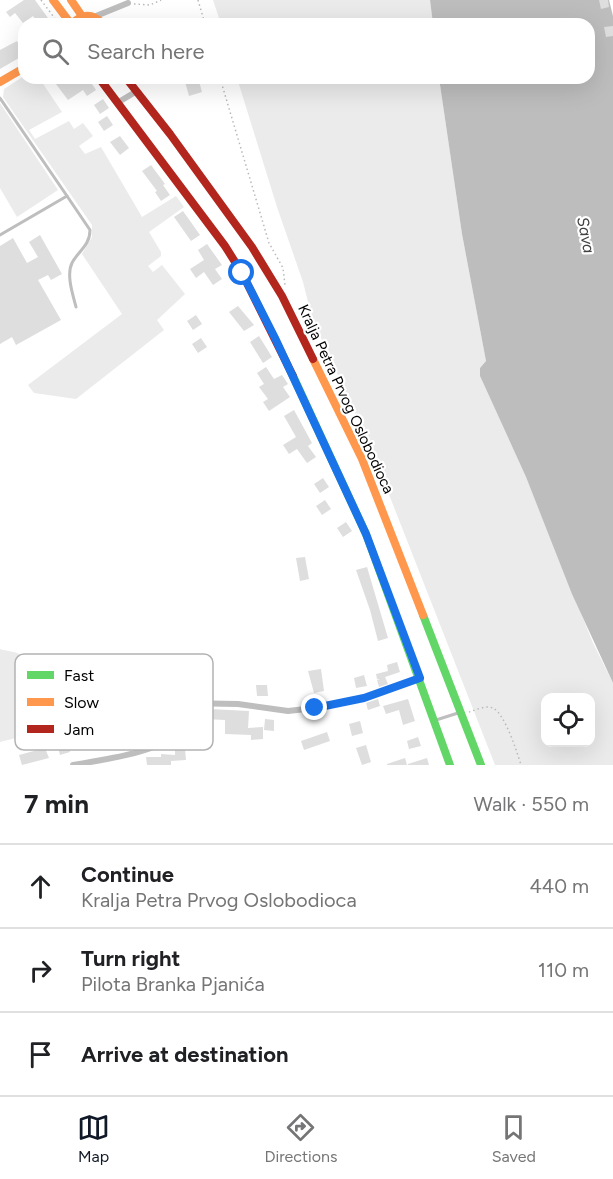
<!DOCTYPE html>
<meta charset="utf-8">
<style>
body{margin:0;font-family:Figtree,sans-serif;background:#f6f6f6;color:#202124}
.controls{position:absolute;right:18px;bottom:18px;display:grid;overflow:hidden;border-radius:12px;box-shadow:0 6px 24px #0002}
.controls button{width:54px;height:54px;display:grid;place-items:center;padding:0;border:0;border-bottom:2px solid #e0e0e0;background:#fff;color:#202124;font:30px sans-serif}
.stop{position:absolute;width:18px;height:18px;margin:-14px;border:4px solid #1a73e8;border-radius:50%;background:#fff}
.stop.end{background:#1a73e8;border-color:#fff;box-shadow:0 2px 6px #0008}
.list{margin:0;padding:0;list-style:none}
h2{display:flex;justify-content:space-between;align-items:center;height:78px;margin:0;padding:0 24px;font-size:26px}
h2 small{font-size:20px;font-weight:400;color:#757577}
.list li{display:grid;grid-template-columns:39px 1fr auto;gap:18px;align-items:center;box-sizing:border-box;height:84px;padding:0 24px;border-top:2px solid #e0e0e0}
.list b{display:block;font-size:22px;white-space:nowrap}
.list p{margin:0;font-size:20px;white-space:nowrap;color:#757577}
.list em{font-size:20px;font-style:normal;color:#757577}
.icon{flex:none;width:33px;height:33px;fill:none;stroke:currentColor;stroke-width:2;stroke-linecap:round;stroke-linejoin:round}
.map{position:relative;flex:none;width:613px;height:765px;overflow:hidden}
.search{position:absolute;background:#fff;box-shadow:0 6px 24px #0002;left:18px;right:18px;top:18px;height:66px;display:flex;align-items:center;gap:15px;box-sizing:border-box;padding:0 21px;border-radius:18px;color:#757577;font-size:22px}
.sheet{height:330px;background:#fff}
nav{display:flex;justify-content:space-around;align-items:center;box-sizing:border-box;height:84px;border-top:2px solid #e0e0e0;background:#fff;font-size:16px;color:#757577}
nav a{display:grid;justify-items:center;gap:3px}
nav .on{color:#111827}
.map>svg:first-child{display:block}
.green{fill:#ebebeb;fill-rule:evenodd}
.water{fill:#bdbdbd}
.building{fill:#dedede}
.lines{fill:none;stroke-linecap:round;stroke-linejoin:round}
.path{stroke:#b9b9b9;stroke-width:1.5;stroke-dasharray:1.5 3;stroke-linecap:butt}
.lane{stroke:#bebebe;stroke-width:3}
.street{stroke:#bebebe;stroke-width:6}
.fast{stroke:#63d668;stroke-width:8}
.slow{stroke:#ff974d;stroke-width:8}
.jam{stroke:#b3261e;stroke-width:8}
.route{stroke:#1a73e8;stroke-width:8}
.labels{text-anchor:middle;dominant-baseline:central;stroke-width:4.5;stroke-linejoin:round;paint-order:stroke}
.street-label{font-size:15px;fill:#000;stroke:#fff}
.water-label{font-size:16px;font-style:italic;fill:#424242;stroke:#fff}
.key{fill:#fff;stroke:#b2b2b2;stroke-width:1.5}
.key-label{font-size:16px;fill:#000}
</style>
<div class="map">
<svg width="613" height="765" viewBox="0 0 613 765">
<rect width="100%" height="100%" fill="#fff"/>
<g class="green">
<polygon points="213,0 430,0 433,24 221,24"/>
<polygon points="24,76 24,78 39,78 62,112 29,130 35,139 69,121 74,129 83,123 93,136 79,146 85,154 101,147 142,217 176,196 184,207 149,232 161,252 161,256 148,266 153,272 162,265 185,294 157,320 164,330 76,399 34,393 28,385 122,314 82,254 92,237 92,225 3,97 4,89"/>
<path d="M 237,78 L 439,78 L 462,234 L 486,361 L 480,368 L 480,376 L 526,477 L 593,643 L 613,683 L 613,765 L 495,765 L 370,446 L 312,318 L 303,282 L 277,207 ZM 546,698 L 590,698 L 590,742 L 546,742 Z"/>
<polygon points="0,103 58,190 17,217 0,188"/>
<path d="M 0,649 C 6,651 14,651 19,654 C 35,664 17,678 16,689 C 16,694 19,699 20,703 L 25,705 L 31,694 L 61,712 L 64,726 L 0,742 Z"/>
</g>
<polygon class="water" points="430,0 609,0 613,16 613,683 572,594 526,477 480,376 480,368 486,361 462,234 439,78 589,78 589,24 433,24"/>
<g class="building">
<polygon points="24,0 35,0 48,18 39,24 33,16 23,23 15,13 10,17 6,12"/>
<polygon points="599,0 608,0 609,7 601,9"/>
<polygon points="613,26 613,36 606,37 604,27"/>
<polygon points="17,41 24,55 0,69 0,50"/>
<polygon points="56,78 88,78 96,90 87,96 83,90 68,100 53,80"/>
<polygon points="184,78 198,78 202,92 189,96"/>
<polygon points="103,99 109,108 100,114 94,105"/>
<polygon points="107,116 113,125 104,131 98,122"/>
<polygon points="120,136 129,148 120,155 110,142"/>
<polygon points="151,165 165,184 163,185 170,195 161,201 155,192 157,191 142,171"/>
<polygon points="183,211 200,235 191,241 174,217"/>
<polygon points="40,235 62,274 51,280 48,275 38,280 61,320 16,345 12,337 0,344 0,246 13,238 27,263 38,257 29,242"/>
<polygon points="207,244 222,265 215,269 222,279 213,285 204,272 196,278 190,269 204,260 198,250"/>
<polygon points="238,306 254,325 244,331 229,312"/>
<polygon points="196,315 202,324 193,330 187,321"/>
<polygon points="259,336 272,357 263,363 250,342"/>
<polygon points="201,338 207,347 198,353 192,344"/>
<polygon points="266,367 274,379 282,375 288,384 283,387 290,397 269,411 263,402 268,399 259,387 264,384 257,373"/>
<polygon points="294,410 312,443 308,446 316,457 307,463 297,449 289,454 283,445 296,437 284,416"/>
<polygon points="323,478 329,487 320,493 314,484"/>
<polygon points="325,500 331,509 322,515 316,506"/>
<polygon points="346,522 352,531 343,537 337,528"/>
<polygon points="305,557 309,579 300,581 296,558"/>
<polygon points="367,567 388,638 378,641 370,610 356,570"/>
<polygon points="397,662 400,672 385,677 388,684 379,687 377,680 380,680 377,679 376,674 388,671 387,665"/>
<polygon points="321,669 324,691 314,693 308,671"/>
<polygon points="364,675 367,686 356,688 354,678"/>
<polygon points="256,685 267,685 268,696 257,696"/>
<polygon points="378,699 380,706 368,710 366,703"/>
<polygon points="408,699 415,721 403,725 399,710 386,714 383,706"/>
<polygon points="190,708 249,711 248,728 263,727 263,739 251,740 251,735 225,734 225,720 204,719 204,749 195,749 195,718 190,718"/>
<polygon points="265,719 274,720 274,731 264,730"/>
<polygon points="360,721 363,733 352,736 349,724"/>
<polygon points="327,732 330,741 304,750 301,741"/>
<polygon points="418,737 421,746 409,749 407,741"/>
<polygon points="67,741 70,752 60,755 57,744"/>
<polygon points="366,745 371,762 362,765 356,748"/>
<polygon points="45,748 49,758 22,765 19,755"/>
<polygon points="185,749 186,760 171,761 171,765 147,765 146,757 161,757 161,754 175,755 175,750"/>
<polygon points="405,758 407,765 387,765 387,764"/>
<polygon points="427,758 429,765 408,765 408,764"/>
</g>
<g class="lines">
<g class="path">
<polyline points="41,0 59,24"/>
<polyline points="198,0 205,24"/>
<polyline points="134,4 150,5 161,0"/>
<polyline points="220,78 269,243 283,268 285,285"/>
<path d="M 469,712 C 476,710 485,705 493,708 C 505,714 517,752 521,765"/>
</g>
<g class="lane">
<polyline points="0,98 67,196 0,235"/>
<path d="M 67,196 L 90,230 C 90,246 78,251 72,263 C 66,275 73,295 76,307"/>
<polyline points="436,720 458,713"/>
</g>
<g class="street">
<polyline points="96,16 128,3"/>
<polyline points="117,103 137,91"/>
<path d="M 73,765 C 94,761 158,753 171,736 C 176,729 171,717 172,709 L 176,704 L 181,703 L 238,704 L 288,711 L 315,708 L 364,698 L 420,678"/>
</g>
<g class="fast">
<polyline points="293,376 366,534 450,765"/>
<polyline points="423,615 481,765"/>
</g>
<g class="slow">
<polyline points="53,0 71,24"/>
<polyline points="71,0 82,16"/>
<path d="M 72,24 C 82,13 93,13 103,24"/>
<polyline points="0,82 24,68"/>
<polyline points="313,359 362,459 423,615"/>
</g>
<g class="jam">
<polyline points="99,78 225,246 242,273 293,376"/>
<polyline points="126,78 170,134 252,247 282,296 313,359"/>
</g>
</g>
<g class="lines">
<polyline class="route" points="242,273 275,338 366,534 420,678 364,698 315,708"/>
</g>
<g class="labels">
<g class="street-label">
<text transform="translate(346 399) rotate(65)">Kralja Petra Prvog Oslobodioca</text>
</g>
<g class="water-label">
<text transform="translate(586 235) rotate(79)">Sava</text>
</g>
</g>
<rect x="15" y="654" width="198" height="96" rx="9" class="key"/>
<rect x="27" y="671" width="27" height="8" fill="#63d668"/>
<rect x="27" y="698" width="27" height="8" fill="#ff974d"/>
<rect x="27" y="725" width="27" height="8" fill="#b3261e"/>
<g class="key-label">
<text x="64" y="681">Fast</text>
<text x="64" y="708">Slow</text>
<text x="64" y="735">Jam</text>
</g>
</svg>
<div class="controls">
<button><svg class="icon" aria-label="locate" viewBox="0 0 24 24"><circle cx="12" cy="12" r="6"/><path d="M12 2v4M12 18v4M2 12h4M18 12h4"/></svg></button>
</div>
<div class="stop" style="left:242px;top:273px"></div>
<div class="stop end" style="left:315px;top:708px"></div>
<div class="search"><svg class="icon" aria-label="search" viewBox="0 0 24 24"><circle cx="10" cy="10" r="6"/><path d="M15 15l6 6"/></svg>Search here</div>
</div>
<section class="sheet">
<h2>7 min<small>Walk · 550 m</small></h2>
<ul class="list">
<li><svg class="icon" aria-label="ahead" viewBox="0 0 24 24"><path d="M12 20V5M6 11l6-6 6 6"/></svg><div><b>Continue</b><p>Kralja Petra Prvog Oslobodioca</p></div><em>440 m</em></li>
<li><svg class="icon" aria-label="right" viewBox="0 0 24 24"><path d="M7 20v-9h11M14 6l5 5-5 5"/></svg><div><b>Turn right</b><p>Pilota Branka Pjanića</p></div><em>110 m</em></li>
<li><svg class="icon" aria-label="arrive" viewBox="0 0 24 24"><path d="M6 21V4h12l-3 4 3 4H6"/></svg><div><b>Arrive at destination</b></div></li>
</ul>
</section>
<nav>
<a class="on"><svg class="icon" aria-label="map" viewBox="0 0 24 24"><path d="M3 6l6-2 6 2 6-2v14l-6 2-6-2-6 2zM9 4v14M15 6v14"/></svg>Map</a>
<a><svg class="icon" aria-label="directions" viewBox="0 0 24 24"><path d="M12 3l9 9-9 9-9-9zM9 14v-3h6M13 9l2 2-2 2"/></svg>Directions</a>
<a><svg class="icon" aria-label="saved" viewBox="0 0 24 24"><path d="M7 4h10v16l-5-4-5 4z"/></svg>Saved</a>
</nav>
